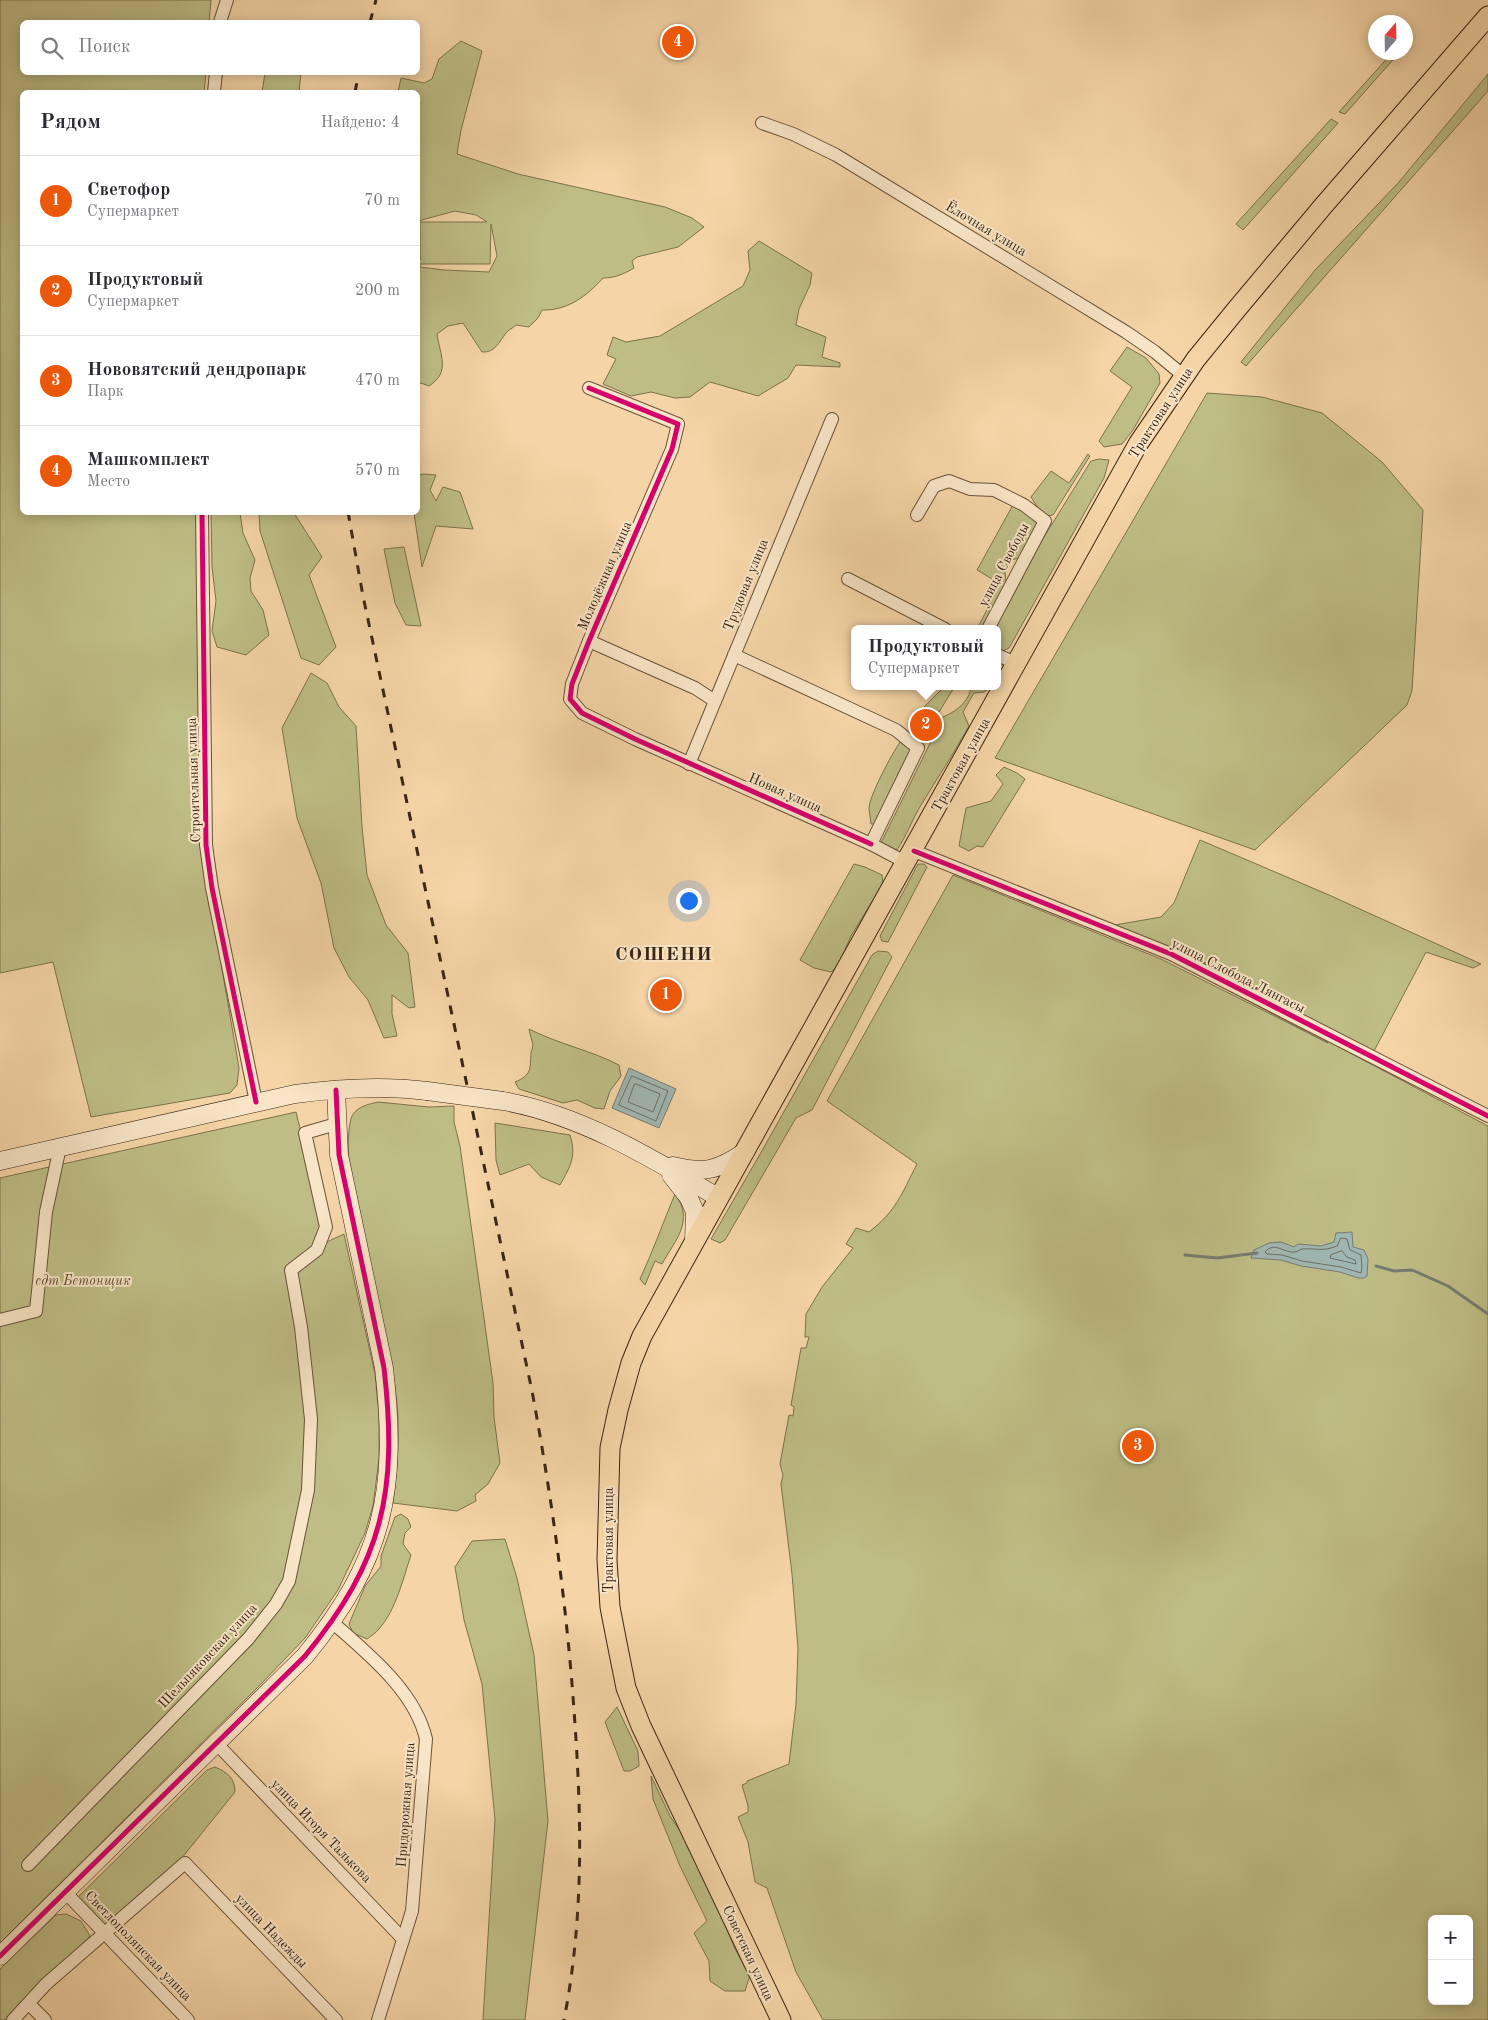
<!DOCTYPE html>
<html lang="ru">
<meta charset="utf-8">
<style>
body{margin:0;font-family:"Old Standard TT",serif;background:#f2f2f3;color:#2b2b33}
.controls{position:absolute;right:15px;bottom:15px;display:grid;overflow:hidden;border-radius:8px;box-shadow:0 2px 12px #0003}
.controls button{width:45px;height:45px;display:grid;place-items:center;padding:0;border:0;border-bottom:1px solid #e1e1e2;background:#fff;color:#2b2b33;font:25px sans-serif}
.compass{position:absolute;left:1368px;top:15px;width:45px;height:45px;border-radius:50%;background:#fff;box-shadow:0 2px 12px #0003;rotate:20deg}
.you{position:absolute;left:688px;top:900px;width:18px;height:18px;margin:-12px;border:4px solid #fff;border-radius:50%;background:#1a73e8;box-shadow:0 0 0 8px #1a73e833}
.badge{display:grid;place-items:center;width:32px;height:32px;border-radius:50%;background:#ea580c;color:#fff;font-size:16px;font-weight:700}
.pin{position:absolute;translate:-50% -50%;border:2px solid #fff;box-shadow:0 1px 5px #0006}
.popup{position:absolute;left:851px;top:625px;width:150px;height:65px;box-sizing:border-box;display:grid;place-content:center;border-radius:8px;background:#fff;filter:drop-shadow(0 1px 4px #0005);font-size:16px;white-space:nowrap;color:#7c7c81}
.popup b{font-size:19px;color:#2b2b33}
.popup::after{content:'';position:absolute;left:50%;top:100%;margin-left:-10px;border:10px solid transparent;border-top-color:#fff}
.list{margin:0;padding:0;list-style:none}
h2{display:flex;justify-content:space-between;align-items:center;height:65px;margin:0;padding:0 20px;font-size:21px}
h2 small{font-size:16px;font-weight:400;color:#7c7c81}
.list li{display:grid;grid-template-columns:32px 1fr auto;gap:15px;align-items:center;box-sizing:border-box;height:90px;padding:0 20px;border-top:1px solid #e1e1e2}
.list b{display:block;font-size:19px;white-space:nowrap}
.list p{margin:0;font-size:16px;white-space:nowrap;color:#7c7c81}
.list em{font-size:16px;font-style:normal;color:#7c7c81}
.icon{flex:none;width:28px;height:28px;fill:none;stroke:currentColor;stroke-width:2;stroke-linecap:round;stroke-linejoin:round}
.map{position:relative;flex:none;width:1488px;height:2020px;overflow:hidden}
.search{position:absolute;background:#fff;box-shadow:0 2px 12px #0003;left:20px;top:20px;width:400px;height:55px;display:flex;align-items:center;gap:12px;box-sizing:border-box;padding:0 18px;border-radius:8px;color:#7c7c81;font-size:19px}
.panel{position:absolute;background:#fff;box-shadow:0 2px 12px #0003;left:20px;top:90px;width:400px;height:425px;border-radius:8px}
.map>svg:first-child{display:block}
.green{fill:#bebd85;stroke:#7c724c;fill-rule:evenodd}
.water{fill:#a0b6b2;stroke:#777c73}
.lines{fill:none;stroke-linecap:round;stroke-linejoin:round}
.shore{stroke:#6c6e63;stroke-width:1}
.stream{stroke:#777c73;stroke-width:3}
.street-casing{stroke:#685239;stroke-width:14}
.secondary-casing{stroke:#392614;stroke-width:19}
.primary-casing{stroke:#392614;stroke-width:21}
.street{stroke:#f8e4c6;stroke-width:12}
.secondary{stroke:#f8e4c6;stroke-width:18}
.primary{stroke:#f5d5a7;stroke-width:19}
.rail{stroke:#392614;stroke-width:3;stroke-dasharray:9 9;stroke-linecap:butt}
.secondary-bridge-casing{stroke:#392614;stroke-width:19;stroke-linecap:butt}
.secondary-bridge{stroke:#f8e4c6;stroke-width:18}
.cycleway-casing{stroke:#f8e4c6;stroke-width:8}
.cycleway{stroke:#d6006c;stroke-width:5}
.labels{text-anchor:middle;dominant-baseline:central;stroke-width:4;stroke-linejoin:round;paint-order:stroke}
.street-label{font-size:14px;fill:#392614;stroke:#f8e4c6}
.park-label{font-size:14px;font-style:italic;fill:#5a4c30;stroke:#f8e4c6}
.district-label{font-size:19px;font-weight:bold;letter-spacing:1px;fill:#392614;stroke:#f8e4c6}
</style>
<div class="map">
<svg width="1488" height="2020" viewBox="0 0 1488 2020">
<rect width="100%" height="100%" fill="#f5d5a7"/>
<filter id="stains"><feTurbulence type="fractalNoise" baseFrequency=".004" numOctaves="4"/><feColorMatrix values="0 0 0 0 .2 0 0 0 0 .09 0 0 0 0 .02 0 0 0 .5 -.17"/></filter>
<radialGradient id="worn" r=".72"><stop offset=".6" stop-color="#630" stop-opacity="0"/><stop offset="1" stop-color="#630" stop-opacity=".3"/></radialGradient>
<g class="green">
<polygon points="0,0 211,0 209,22 22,22 22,72 206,73 204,92 22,92 22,512 196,513 202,852 239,1068 237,1085 230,1093 91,1117 53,962 0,973"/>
<path d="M 461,41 L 482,51 L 461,130 L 457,154 L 518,174 L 665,207 L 692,218 L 704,227 L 678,247 L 637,257 L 632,261 L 634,268 C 624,274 615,278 603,278 C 587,296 567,311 542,310 L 538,318 L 529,327 L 516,325 C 513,328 508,330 506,333 C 499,342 495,353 482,352 L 463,323 L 448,326 L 437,334 C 440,355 451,372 429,386 L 421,383 L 418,385 L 418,92 L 398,92 L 401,78 L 424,83 L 432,79 L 439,59 ZM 455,211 L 476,215 L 487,222 L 420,222 L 420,260 L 418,221 ZM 491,224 L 497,256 L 489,272 L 444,270 L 420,267 L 420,264 L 490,264 Z"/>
<polygon points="1392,53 1399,53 1345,114 1339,112"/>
<polygon points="265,73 301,73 299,92 262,92"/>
<polygon points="1488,74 1488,91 1246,366 1241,362 1316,269 1399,182"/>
<polygon points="1331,119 1338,123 1243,230 1236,224"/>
<polygon points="759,241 812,273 810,285 799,309 796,325 826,337 822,357 840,363 840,367 796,365 788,378 758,396 710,382 690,397 675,398 651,392 631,396 603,384 616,359 607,355 613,337 626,342 660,336 743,286 750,270 748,251"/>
<polygon points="1127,347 1146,358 1159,374 1160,383 1133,430 1122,444 1104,447 1099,441 1132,387 1110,371"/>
<polygon points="1207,393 1262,397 1322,413 1382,462 1423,510 1412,691 1407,705 1255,850 995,758"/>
<polygon points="1088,454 1090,456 1053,515 1043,516 1031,497 1051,471 1069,483"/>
<polygon points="1099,459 1109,460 1104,478 1009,648 1002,651 997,649 997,629 995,629 1028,563 1091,461"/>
<polygon points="422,474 436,475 430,490 436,501 443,487 460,492 473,529 436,526 422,567 414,513 418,512 418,476"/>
<polygon points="1014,503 1038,517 1037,528 1019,558 1011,560 1005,572 1006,582 985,629 977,629 996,592 992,579 977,570"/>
<polygon points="211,513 240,513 243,533 255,560 250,578 251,591 263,610 269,635 246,655 217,647 212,631 216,601 212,567"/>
<polygon points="259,513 294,513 322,557 309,575 336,647 319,665 301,658 260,531"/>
<polygon points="404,547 421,626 406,625 395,603 384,549"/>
<polygon points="311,673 327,683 339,707 356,726 362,827 367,875 386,925 408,953 415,1007 409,1008 392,995 392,1014 397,1036 384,1038 368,1000 349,977 334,948 321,883 297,818 282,728"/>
<polygon points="942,686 955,686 926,733 917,734 912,729 914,717 942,689"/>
<path d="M 971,686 L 992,686 L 984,692 L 974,693 L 963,712 L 969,726 C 954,753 937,779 921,805 C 912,820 907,835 897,850 L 881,843 L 943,717 C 955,712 970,702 971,686 Z"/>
<path d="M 900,742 L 913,751 L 881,824 L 871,824 C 871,819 869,813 869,808 C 870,794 892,754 900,742 Z"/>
<polygon points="1004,767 1017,773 1025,779 983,847 977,846 969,851 959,846 966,808 991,801 1003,784 996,775"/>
<polygon points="1200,840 1329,895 1481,964 1473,968 1426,952 1373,1053 1213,966 1115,925 1161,917 1174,903"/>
<polygon points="854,864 865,867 882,875 883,884 851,936 838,966 831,972 814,968 800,960"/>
<polygon points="918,864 924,864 927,867 888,942 882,941 880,936"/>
<path d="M 953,875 L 1161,959 L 1328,1043 L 1172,961 L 1222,985 L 1488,1126 L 1488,2020 L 823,2020 L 796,1972 L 767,1888 L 755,1882 L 748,1842 L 738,1817 L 748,1812 L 748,1806 L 742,1785 L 747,1783 L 747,1781 L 789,1764 L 796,1704 L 798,1649 L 792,1574 L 781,1484 L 783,1475 L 780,1464 L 789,1415 L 793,1416 L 794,1407 L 791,1405 L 801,1348 L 806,1348 L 809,1337 L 805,1337 L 806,1314 L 822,1287 L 853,1248 L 846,1244 L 856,1228 L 869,1232 C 897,1210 901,1195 917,1164 L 827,1101 ZM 1432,1919 L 1469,1919 L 1469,2001 L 1432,2001 Z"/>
<polygon points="878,951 888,952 892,957 812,1110 796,1118 725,1240 720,1243 711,1239 763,1149 872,955"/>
<path d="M 529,1029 C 558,1044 590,1050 619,1065 L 621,1076 L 610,1091 L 604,1109 L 595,1108 L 577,1100 L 563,1103 L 519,1089 L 515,1082 C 532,1075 530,1069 531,1053 C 531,1052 533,1047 533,1045 C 532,1040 530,1035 529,1029 Z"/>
<path d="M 378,1102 L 429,1107 L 454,1106 L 454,1122 L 460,1146 L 493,1383 L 494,1417 L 500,1463 L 488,1484 L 475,1495 L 476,1501 L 457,1511 L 393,1503 C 397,1470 400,1437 397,1404 C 392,1353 378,1301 367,1251 C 359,1210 343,1165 350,1123 C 352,1108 365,1105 378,1102 Z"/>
<polygon points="296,1112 322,1217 318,1246 344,1234 375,1374 379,1416 379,1459 373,1506 365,1533 338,1590 305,1638 262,1683 0,1943 0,1178"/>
<path d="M 495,1123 L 570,1135 C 577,1156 570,1167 560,1185 L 541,1177 L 529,1164 L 500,1175 L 496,1160 Z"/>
<path d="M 675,1194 C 695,1221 675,1240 662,1264 L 655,1261 L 645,1285 L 640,1279 C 653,1251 663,1223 675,1194 Z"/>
<path d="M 401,1514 L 408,1519 L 411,1527 L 405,1533 L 403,1544 L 411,1555 C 403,1579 396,1610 379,1629 C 376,1633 371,1636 367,1639 L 353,1633 L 349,1624 L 365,1586 L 381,1566 L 381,1556 L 395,1517 Z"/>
<polygon points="505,1539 517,1578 534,1655 548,1821 525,2020 483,2020 495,1820 482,1684 464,1620 455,1567 472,1541"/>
<polygon points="617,1707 638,1751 639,1766 630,1771 624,1771 605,1722"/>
<path d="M 215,1767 C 227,1772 235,1778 235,1792 L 181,1859 L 107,1926 L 98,1921 L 77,1898 L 207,1770 Z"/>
<polygon points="651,1776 670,1816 698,1858 735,1949 750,1975 745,1991 725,1991 710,1981 709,1961 694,1933 707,1921 680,1866 653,1799"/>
<polygon points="66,1914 81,1921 90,1936 81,1947 5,2020 0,2020 0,1969 56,1915"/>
</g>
<g class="water">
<polygon points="629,1068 676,1089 659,1128 612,1108"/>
<polygon points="1352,1232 1353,1247 1364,1250 1368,1259 1367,1276 1364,1278 1358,1278 1340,1272 1301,1266 1281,1260 1251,1258 1254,1250 1269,1243 1281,1242 1294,1247 1298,1244 1321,1246 1334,1242 1336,1233"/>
</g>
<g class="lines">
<g class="shore">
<polygon points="632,1076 668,1091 656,1121 619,1105"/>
<polygon points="636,1084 660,1094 653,1112 628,1102 634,1085"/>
<path d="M 1341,1238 L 1347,1239 L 1350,1250 L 1361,1255 L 1362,1267 L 1361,1273 L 1341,1267 L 1302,1261 L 1282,1255 L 1267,1254 L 1265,1252 C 1274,1241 1284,1253 1294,1252 C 1297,1252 1299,1250 1302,1249 C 1316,1248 1322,1252 1337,1246 Z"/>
<polygon points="1342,1251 1347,1257 1355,1260 1356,1264 1330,1258 1331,1255"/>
</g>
<g class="stream">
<polyline points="1185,1255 1217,1258 1257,1253"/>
<polyline points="1376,1266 1394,1271 1412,1270 1448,1286 1488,1314"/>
</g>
<g class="street-casing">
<g id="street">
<polyline points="220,22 227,0"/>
<polyline points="214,92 216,72"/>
<polyline points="762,123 793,134 836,155 1126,332 1155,352 1184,376"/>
<polyline points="589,388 678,424 672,449 589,641 572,684 570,699 582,713 635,739 871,844"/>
<polyline points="202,512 206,845 212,888 256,1102"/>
<polyline points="917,515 934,486 949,481 970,489 994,490 1024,505 1045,521 988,629"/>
<polyline points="848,579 945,629"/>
<polyline points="589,641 695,688 715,701"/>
<polyline points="734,655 896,730 918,748 871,844 907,863"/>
<polyline points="997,655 1016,663"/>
<polyline points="689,764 832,419"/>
<polyline points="914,851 1171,954 1488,1116"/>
<polyline points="0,1320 36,1311 46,1212 60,1147"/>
<path d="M 332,1622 C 368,1654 415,1691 426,1739 L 412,1911 L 378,2020"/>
<polyline points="217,1744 403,1939"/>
<polyline points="28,1865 248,1639 276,1604 289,1581 308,1490 311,1419 301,1327 291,1270 317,1250 326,1227 305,1133 336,1124"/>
<polyline points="66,1893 188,2020"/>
<polyline points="29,2004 45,2020"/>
<polyline points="13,2020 46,1984 185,1863 336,2020"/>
</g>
</g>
<g class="secondary-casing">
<g id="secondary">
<path d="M 503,1101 C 581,1115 652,1158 719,1198"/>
<path d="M 0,1161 L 295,1094 C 339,1088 382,1085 427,1091"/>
<path d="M 673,1166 C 705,1174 718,1170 745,1152"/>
<polyline points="671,1175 689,1198 695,1212 694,1241"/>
<path d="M 0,1956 L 305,1656 C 384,1560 398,1490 384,1368 L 339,1155 L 336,1090"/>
</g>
</g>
<g class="primary-casing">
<polyline id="primary" points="781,2020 641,1726 626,1688 617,1643 610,1607 607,1560 610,1448 618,1410 631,1363 642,1336 1138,444 1196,359 1236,310 1324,205 1488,16"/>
</g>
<use href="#street" class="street"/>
<use href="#secondary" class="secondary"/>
<use href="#primary" class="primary"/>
<g class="rail">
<polyline points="370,22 376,0"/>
<polyline points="355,92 359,72"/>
<path d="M 348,512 L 363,596 L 532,1391 C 550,1488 564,1586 572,1684 C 581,1797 586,1908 564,2020"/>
</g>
<g class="secondary-bridge-casing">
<polyline id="secondary-bridge" points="427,1091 503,1101"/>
</g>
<use href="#secondary-bridge" class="secondary-bridge"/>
<g class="cycleway-casing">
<g id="cycleway">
<polyline points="589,388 678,424 672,449 589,641 572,684 570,699 582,713 635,739 871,844"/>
<polyline points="202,512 206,845 212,888 256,1102"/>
<polyline points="914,851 1171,954 1488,1116"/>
<path d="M 0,1956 L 305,1656 C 384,1560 398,1490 384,1368 L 339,1155 L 336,1090"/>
</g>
</g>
<use href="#cycleway" class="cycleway"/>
</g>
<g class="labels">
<g class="street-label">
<text transform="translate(986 229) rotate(31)">Ёлочная улица</text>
<text transform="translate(1161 413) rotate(-57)">Трактовая улица</text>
<text transform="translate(1004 565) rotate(-62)">улица Свободы</text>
<text transform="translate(605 576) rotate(-67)">Молодёжная улица</text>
<text transform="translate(746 585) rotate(-68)">Трудовая улица</text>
<text transform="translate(961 765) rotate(-61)">Трактовая улица</text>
<text transform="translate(194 780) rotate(-92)">Строительная улица</text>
<text transform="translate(785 793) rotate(24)">Новая улица</text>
<text transform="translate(1238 976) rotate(27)">улица Слобода Лянгасы</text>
<text transform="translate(609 1540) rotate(-90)">Трактовая улица</text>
<text transform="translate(208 1656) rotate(-47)">Шельпяковская улица</text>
<text transform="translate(406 1805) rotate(-86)">Придорожная улица</text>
<text transform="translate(321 1831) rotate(46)">улица Игоря Талькова</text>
<text transform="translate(271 1931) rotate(46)">улица Надежды</text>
<text transform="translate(138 1946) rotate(46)">Светлополянская улица</text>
<text transform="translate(748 1953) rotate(65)">Советская улица</text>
</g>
<g class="park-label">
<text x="83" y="1281">сдт Бетонщик</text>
</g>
<g class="district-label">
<text x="664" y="955">СОШЕНИ</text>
</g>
</g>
<rect width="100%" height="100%" filter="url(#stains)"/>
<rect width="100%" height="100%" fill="url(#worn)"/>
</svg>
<div class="controls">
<button>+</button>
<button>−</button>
</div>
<svg class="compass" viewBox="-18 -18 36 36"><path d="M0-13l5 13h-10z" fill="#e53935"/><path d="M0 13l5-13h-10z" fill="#7c7c81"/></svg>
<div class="you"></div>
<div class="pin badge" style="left:666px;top:995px">1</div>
<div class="pin badge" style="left:926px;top:725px">2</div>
<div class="popup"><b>Продуктовый</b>Супермаркет</div>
<div class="pin badge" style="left:1138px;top:1446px">3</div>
<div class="pin badge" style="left:678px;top:42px">4</div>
<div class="search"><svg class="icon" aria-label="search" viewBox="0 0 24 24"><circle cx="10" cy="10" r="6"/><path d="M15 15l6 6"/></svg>Поиск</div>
<section class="panel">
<h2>Рядом<small>Найдено: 4</small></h2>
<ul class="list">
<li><span class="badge">1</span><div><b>Светофор</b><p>Супермаркет</p></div><em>70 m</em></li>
<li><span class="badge">2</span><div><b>Продуктовый</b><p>Супермаркет</p></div><em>200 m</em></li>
<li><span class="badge">3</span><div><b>Нововятский дендропарк</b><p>Парк</p></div><em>470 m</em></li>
<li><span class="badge">4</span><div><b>Машкомплект</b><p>Место</p></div><em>570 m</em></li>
</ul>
</section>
</div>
